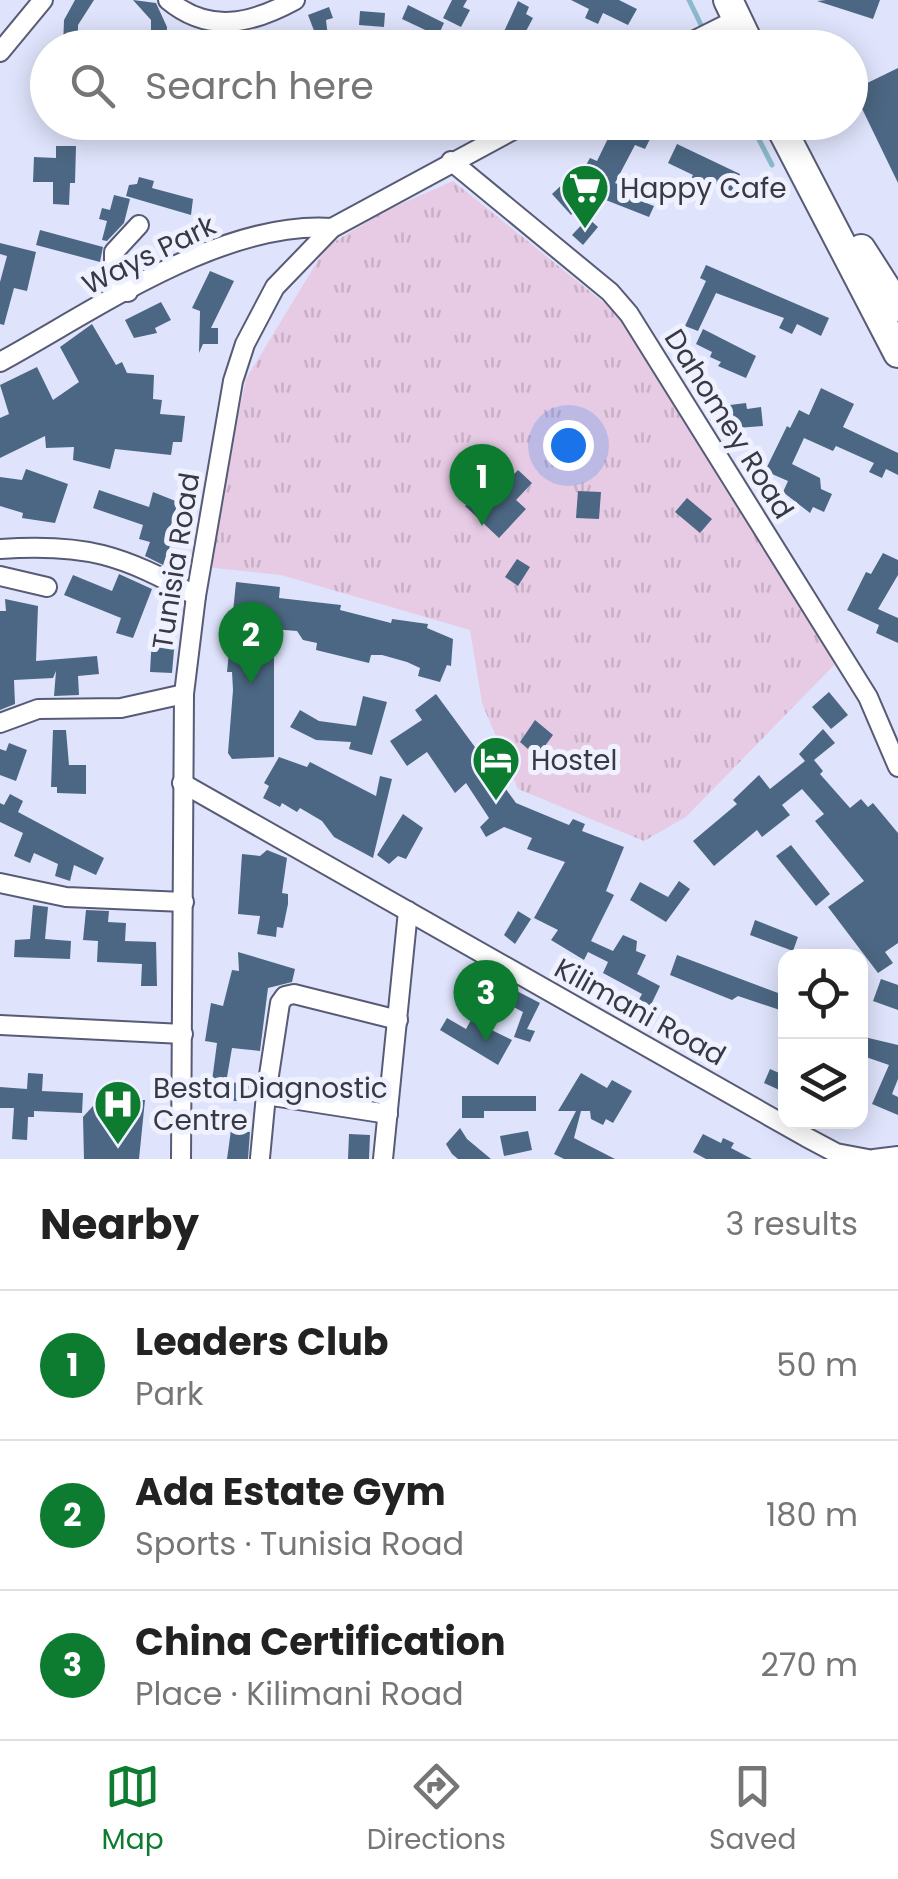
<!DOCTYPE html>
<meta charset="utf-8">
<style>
body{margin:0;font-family:Poppins,sans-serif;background:#f2f2f2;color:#222}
.controls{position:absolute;right:30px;bottom:30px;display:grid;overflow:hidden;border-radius:20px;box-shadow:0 5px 25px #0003}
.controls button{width:90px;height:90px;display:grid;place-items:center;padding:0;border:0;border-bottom:2px solid #e0e0e0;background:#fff;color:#222;font:50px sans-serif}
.you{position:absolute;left:568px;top:445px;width:35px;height:35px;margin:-25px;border:8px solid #fff;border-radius:50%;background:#1a73e8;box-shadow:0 0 0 15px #1a73e833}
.badge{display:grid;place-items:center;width:65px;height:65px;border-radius:50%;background:#0d7b30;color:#fff;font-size:32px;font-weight:700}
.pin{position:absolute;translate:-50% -82px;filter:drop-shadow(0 2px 5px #0008)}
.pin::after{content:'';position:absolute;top:52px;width:35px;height:30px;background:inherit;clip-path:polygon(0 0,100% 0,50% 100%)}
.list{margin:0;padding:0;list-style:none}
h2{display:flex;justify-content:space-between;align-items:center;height:130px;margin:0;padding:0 40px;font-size:42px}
h2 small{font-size:32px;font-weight:400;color:#767676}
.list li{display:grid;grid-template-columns:65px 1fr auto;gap:30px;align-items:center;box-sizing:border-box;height:150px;padding:0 40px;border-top:2px solid #e0e0e0}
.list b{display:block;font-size:38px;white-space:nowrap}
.list p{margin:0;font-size:32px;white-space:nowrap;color:#767676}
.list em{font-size:32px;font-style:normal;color:#767676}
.icon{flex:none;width:55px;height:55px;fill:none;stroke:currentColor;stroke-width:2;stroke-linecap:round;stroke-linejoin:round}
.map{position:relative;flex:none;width:898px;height:1159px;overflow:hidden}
.search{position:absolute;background:#fff;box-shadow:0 5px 25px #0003;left:30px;right:30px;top:30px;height:110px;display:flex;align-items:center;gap:25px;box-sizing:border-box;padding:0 35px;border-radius:55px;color:#767676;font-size:38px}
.sheet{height:580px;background:#fff}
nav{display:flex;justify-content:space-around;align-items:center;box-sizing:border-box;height:140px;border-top:2px solid #e0e0e0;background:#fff;font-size:28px;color:#767676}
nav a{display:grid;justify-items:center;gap:5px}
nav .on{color:#0d7b30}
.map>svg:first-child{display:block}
.park{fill:url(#park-tufts)}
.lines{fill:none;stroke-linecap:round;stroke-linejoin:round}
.stream{stroke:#8cb9cc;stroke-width:5}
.building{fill:#4c6783}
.minor-casing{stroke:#575b75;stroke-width:22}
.highway-casing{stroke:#575b75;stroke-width:32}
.minor{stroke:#fff;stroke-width:18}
.highway{stroke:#fff;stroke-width:28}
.labels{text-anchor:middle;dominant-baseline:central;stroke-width:10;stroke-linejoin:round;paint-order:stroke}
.poi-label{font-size:28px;fill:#373945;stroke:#eff2fe;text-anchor:start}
.street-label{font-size:28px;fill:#373945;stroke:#eff2fe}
</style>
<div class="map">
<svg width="898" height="1159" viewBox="0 0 898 1159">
<defs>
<pattern id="park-tufts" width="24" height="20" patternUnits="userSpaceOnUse" patternTransform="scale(2.5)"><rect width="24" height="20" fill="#e7cbe5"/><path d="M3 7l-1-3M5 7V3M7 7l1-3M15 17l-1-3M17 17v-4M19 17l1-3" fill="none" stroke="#c7afc6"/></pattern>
</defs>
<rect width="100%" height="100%" fill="#dfe4fc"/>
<polygon class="park" points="453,181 634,327 722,485 839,660 686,817 644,841 518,789 482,703 470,630 281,575 205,567 246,379 326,247 385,211"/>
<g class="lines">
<g class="stream">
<polyline points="689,0 703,29"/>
<polyline points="750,122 772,165"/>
</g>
</g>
<g class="building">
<polygon points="75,0 94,0 78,25 78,48 63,48 64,20"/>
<polygon points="133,0 156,3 167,27 166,48 151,48 151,20"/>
<polygon points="452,0 467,0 463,7 470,10 461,27 443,18"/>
<polygon points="571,0 619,0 637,9 628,25 603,13 598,24 585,18 589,9"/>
<polygon points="826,0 880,0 873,19 817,1"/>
<polygon points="518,1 529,7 526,14 533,18 517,48 463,48 469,34 497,47"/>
<polygon points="408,5 444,23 438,36 402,19"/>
<polygon points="329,7 333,18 326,20 328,37 318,41 308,15"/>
<polygon points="360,11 385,13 384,27 359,25"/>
<polygon points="898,68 898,183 853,90"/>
<polygon points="616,122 652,135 645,149 635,145 615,183 644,195 641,201 654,206 649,217 593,195 571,215 552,194 569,178 575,184 590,158 597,161"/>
<polygon points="677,144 740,174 732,192 707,180 702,191 688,185 693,175 668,163"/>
<polygon points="56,146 76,146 75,183 70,183 69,205 53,204 53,182 33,182 34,157 56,158"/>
<polygon points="139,177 154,181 152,188 193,199 191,215 126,196 129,185 137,184"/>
<polygon points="114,195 130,199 124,223 107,241 102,240 107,221 99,219 102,208 110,210"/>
<polygon points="588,218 598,227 583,245 572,235"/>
<polygon points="40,230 103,247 100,262 36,245"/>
<polygon points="0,243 36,252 27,291 14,288 4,325 0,324 0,282 7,256 0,254"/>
<polygon points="706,265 829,318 821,336 797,324 792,334 779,328 784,318 716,293 698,331 685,326 706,281 700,278"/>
<polygon points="210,271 234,281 211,328 218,328 218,344 203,344 199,353 200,311 192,308"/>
<polygon points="161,302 171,320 155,328 157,333 134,338 125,320"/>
<polygon points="92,324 116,365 122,362 127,373 154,375 153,399 162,400 160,414 185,416 182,442 173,442 171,455 115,449 110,469 73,460 74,447 46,448 45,436 0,458 0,418 9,414 0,385 37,367 53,400 79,382 60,347"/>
<polygon points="703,329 756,356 746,378 718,366 721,362 710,357 712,352 696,344"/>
<polygon points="821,388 854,404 843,427 898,453 898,475 886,469 882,478 869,472 874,463 836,446 833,451 804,438 792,464 820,478 821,489 832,494 824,512 813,507 810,513 783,492 788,481 765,471 787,426 790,428 799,410 809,415"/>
<polygon points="746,403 747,409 761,407 763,426 737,428 730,405"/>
<polygon points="26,469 68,484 55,523 22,518 23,513 0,506 0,477 22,480"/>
<polygon points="518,470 532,483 516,500 526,509 499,538 465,506 477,494 472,489 487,473 501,487"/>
<polygon points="99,490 149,507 153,492 178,502 170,528 176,530 163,565 145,556 150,542 139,539 143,525 93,508"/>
<polygon points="578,491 601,492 599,519 576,518"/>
<polygon points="687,498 712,519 700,533 675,512"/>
<polygon points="883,553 898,560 898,575 878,609 898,618 898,643 876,633 879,625 847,610 866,572 871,574"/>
<polygon points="517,559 530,567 518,586 505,577"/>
<polygon points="119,574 152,589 133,638 116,633 121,618 64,595 73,575 112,591"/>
<polygon points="236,582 280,587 279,598 341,605 340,610 391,623 392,619 428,624 427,628 453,639 451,666 447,665 440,682 418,676 420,668 407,662 382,655 371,655 369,663 316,650 317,643 303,640 297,631 260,628 256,656 274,658 274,757 232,759 228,753 233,690 232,672 227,672"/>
<polygon points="5,599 38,606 36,661 97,656 99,674 78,676 79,695 54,696 56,671 53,678 14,680 15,704 0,710 0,611 6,611"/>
<polygon points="152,636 175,638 172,673 150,672"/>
<polygon points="829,692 848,715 831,729 812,707"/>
<polygon points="436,694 516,803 569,825 573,819 585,824 582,831 624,847 606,891 614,895 591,941 613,951 623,935 637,941 636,951 646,955 637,974 660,986 648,1011 636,1005 642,994 603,973 608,962 588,952 584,960 551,940 558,930 534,918 565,862 527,849 532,838 504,827 486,837 480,827 489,818 466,783 455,793 427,752 407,766 390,741 422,720 415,710"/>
<polygon points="363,696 387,702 372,755 349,749 351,742 316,740 290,727 300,710 319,721 356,726"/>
<polygon points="535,720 553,735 537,757 520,742"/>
<polygon points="823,729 835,743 814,760 823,771 820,774 850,808 861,799 868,807 873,803 898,833 898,943 885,952 893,963 878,973 828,907 864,881 815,821 824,814 802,789 782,805 790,815 762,837 757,830 714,866 693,841 737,804 733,800 759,775 770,789 805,761 799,754"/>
<polygon points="53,730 66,730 69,765 86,765 86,794 57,793 57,787 51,787"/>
<polygon points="9,743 27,750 16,781 0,775 0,749 6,751"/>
<polygon points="279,757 307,767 310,762 376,796 380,776 392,779 373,858 334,837 322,821 300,808 297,812 282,803 280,807 263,798 269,786 264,783"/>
<polygon points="10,794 23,801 18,812 104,858 96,875 74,865 70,881 55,876 58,864 34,853 30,863 14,856 23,833 0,822 0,803 4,805"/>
<polygon points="403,814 423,828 406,859 398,856 389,864 377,855"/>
<polygon points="791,845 830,894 816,906 776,856"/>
<polygon points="267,850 287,858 282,893 288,894 288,904 283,928 277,927 276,937 257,934 260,916 238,914 242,854 260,856"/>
<polygon points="679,881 690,889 666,922 630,900 640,882 668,897"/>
<polygon points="33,905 48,907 45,939 71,941 70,959 14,957 15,940 30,939"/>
<polygon points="86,910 109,911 108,922 126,923 125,941 156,942 157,986 141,986 142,964 97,962 98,941 83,940"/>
<polygon points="518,911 531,919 515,944 504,935"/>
<polygon points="755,920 798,937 793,951 750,935"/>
<polygon points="238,952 295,969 292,982 268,988 260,1051 232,1048 226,1083 212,1081 217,1043 205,1041 211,1003 223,1006 232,970 239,971"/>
<polygon points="677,955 786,996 786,1012 738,996 732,1000 670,975"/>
<polygon points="881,979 898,985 898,1010 873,1001"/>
<polygon points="513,989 540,1003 527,1029 535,1031 530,1042 514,1037 523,1012 506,1003"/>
<polygon points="447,1018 466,1029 471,1020 512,1040 498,1065 440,1030"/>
<polygon points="860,1036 898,1045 898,1079 892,1094 898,1097 898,1115 872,1104 889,1065 860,1055"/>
<polygon points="770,1069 786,1076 786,1093 764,1083"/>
<polygon points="28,1073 43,1074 42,1091 83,1093 82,1113 34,1111 34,1117 28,1117 27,1140 12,1139 14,1108 0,1108 0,1087 27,1089"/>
<polygon points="581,1073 607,1088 612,1080 632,1091 613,1123 606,1119 603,1125 591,1119 590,1111 581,1111 574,1138 615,1159 564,1159 554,1154 576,1111 558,1111"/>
<polygon points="227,1082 249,1084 247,1102 225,1100"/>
<polygon points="102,1096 106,1100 145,1100 139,1159 84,1159 83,1117"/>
<polygon points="462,1096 536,1096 536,1111 484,1111 484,1118 462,1118"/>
<polygon points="460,1128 467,1139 491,1159 458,1159 452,1154 446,1144"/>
<polygon points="231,1130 250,1132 248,1159 227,1159"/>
<polygon points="528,1131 532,1150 504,1156 500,1136"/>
<polygon points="349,1134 370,1135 369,1159 348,1159"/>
<polygon points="703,1134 721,1143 723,1138 734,1143 731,1148 752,1159 706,1159 693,1152"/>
</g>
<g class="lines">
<g class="minor-casing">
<g id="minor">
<path d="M 168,0 C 209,34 251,24 295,0"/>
<polyline points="679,48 737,19"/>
<polyline points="0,52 43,0"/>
<polyline points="451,161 610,292 629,314 868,697 898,767"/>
<polyline points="128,292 114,288 114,252 139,225"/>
<path d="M 0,362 C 94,311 221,220 332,228"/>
<path d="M 0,549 C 86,543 122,555 196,596"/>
<polyline points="0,576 47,587"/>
<polyline points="0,723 38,709 121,708 184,694"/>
<polyline points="182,783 806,1137 836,1153 868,1159"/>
<polyline points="0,883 66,897 184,902"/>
<polyline points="0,1025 183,1034"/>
<polyline points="266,1095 280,1003 285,996 294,994 398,1020"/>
<polyline points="260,1158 266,1095 388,1114"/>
<polyline points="181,1159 184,694 196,596 233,381 245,344 275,287 332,228 528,122"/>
<polyline points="383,1159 408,911"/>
<polyline points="874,1159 898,1156"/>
</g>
</g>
<g class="highway-casing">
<g id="highway">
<polyline points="728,0 751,48"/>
<polyline points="778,122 898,353"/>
<polyline points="861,249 898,307"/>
</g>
</g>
<use href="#minor" class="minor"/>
<use href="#highway" class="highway"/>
</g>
<defs>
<g id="supermarket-pin" transform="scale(2.5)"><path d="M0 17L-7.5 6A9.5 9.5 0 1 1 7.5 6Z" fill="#0d7b30" stroke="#eff2fe"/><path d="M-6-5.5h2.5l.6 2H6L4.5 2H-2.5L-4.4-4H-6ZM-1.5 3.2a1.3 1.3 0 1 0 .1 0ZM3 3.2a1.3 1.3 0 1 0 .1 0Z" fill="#fff"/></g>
<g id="hotel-pin" transform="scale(2.5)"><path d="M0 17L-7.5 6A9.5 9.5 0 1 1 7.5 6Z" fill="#0d7b30" stroke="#eff2fe"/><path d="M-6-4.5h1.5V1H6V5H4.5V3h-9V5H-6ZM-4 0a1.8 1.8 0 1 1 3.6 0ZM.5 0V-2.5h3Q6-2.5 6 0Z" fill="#fff"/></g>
<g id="hospital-pin" transform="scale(2.5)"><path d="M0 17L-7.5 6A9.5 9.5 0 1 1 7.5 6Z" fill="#0d7b30" stroke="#eff2fe"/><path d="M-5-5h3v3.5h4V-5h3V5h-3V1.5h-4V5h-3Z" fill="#fff"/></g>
</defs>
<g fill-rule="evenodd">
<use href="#supermarket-pin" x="585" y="188"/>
<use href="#hotel-pin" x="496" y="760"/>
<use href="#hospital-pin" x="118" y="1104"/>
</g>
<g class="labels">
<g class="poi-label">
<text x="620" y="188">Happy Cafe</text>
<text x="531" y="760">Hostel</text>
<text x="153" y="1088">Besta Diagnostic<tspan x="153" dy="32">Centre</tspan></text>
</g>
<g class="street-label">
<text transform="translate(149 255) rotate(-26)">Ways Park</text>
<text transform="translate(729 424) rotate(58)">Dahomey Road</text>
<text transform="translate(176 561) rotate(-81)">Tunisia Road</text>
<text transform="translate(640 1012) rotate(29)">Kilimani Road</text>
</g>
</g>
</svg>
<div class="controls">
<button><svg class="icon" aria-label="locate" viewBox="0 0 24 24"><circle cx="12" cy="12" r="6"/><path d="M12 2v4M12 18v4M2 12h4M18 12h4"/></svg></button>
<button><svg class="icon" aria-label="layers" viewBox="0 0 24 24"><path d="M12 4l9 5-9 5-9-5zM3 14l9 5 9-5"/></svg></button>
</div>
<div class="you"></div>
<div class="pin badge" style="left:482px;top:526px">1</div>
<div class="pin badge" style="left:251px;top:684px">2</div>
<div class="pin badge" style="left:486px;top:1042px">3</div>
<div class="search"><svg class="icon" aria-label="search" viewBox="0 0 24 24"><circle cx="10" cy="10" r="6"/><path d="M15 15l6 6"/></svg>Search here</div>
</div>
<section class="sheet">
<h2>Nearby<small>3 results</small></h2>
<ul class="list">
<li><span class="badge">1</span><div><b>Leaders Club</b><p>Park</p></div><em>50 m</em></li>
<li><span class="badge">2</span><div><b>Ada Estate Gym</b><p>Sports · Tunisia Road</p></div><em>180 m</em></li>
<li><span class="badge">3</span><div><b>China Certification</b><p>Place · Kilimani Road</p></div><em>270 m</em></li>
</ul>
</section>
<nav>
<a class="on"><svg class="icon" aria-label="map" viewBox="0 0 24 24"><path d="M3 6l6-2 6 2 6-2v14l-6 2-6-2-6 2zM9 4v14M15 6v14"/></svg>Map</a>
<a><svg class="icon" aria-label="directions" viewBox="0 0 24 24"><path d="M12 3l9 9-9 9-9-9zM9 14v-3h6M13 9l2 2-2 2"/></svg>Directions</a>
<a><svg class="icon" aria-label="saved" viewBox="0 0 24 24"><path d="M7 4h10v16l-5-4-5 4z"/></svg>Saved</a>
</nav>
